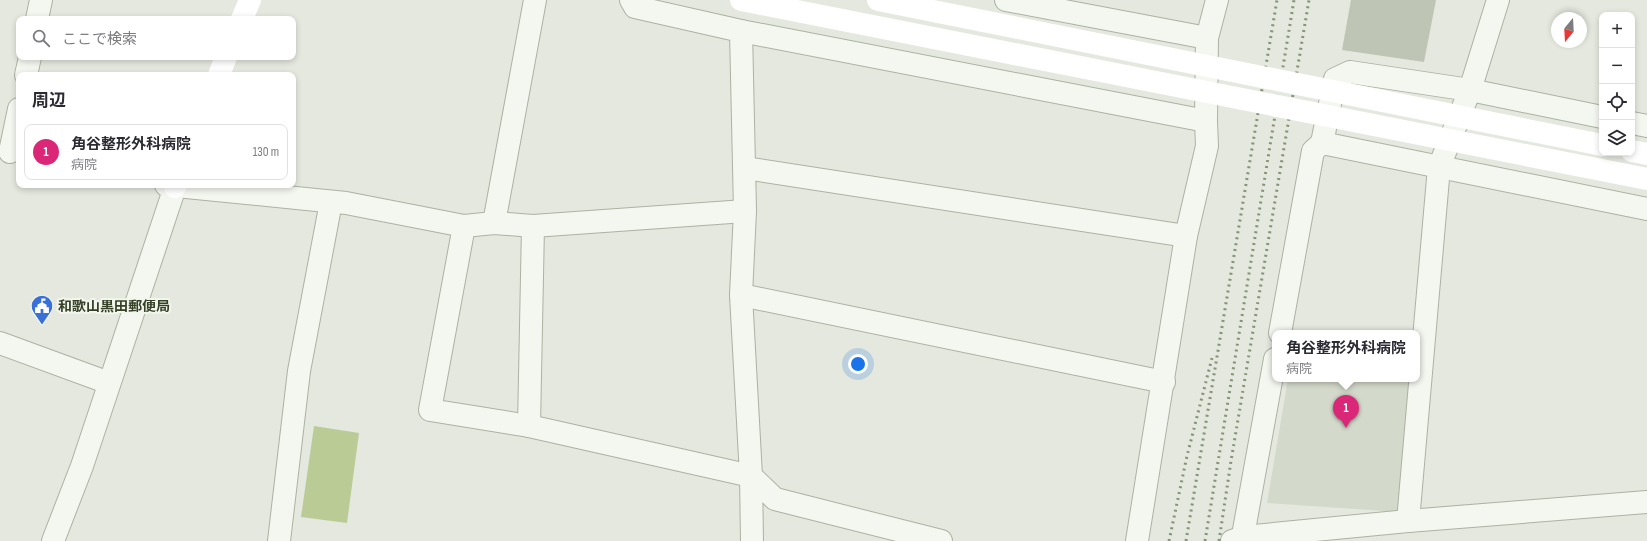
<!DOCTYPE html>
<html lang="ja">
<meta charset="utf-8">
<style>
body{margin:0;font-family:"Sofia Sans Condensed","Noto Sans JP",sans-serif;background:#f2f2f3;color:#2b2b33}
.controls{position:absolute;right:12px;top:12px;display:grid;overflow:hidden;border-radius:8px;box-shadow:0 2px 6px #0003}
.controls button{width:36px;height:36px;display:grid;place-items:center;padding:0;border:0;border-bottom:1px solid #e1e1e2;background:#fff;color:#2b2b33;font:20px sans-serif}
.compass{position:absolute;left:1551px;top:12px;width:36px;height:36px;border-radius:50%;background:#fff;box-shadow:0 2px 6px #0003;rotate:198deg}
.you{position:absolute;left:858px;top:364px;width:14px;height:14px;margin:-10px;border:3px solid #fff;border-radius:50%;background:#1a73e8;box-shadow:0 0 0 6px #1a73e833}
.badge{display:grid;place-items:center;width:26px;height:26px;border-radius:50%;background:#db2777;color:#fff;font-size:13px;font-weight:700}
.pin{position:absolute;translate:-50% -33px;filter:drop-shadow(0 1px 2px #0008)}
.pin::after{content:'';position:absolute;top:21px;width:14px;height:12px;background:inherit;clip-path:polygon(0 0,100% 0,50% 100%)}
.popup{position:absolute;left:1272px;top:330px;width:148px;height:52px;box-sizing:border-box;display:grid;place-content:center;border-radius:8px;background:#fff;filter:drop-shadow(0 1px 3px #0005);font-size:13px;white-space:nowrap;color:#7c7c81}
.popup b{font-size:15px;color:#2b2b33}
.popup::after{content:'';position:absolute;left:50%;top:100%;margin-left:-8px;border:8px solid transparent;border-top-color:#fff}
.list{margin:0;padding:0;list-style:none}
h2{display:flex;justify-content:space-between;align-items:center;height:52px;margin:0;padding:0 16px;font-size:17px}
h2 small{font-size:13px;font-weight:400;color:#7c7c81}
.list li{display:grid;grid-template-columns:26px 1fr auto;gap:12px;align-items:center;box-sizing:border-box;height:56px;margin:0 8px 8px;padding:0 8px;border:1px solid #e1e1e2;border-radius:8px}
.list b{display:block;font-size:15px;white-space:nowrap}
.list p{margin:0;font-size:13px;white-space:nowrap;color:#7c7c81}
.list em{font-size:13px;font-style:normal;color:#7c7c81}
.icon{flex:none;width:22px;height:22px;fill:none;stroke:currentColor;stroke-width:2;stroke-linecap:round;stroke-linejoin:round}
.map{position:relative;flex:none;width:1647px;height:541px;overflow:hidden}
.search{position:absolute;background:#fff;box-shadow:0 2px 6px #0003;left:16px;top:16px;width:280px;height:44px;display:flex;align-items:center;gap:10px;box-sizing:border-box;padding:0 14px;border-radius:8px;color:#7c7c81;font-size:15px}
.panel{position:absolute;background:#fff;box-shadow:0 2px 6px #0003;left:16px;top:72px;width:280px;height:116px;border-radius:8px}
.map>svg:first-child{display:block}
.built{fill:#d4dacb}
.water{fill:#bacb96}
.building{fill:#bec5b4}
.lines{fill:none;stroke-linecap:round;stroke-linejoin:round}
.street-casing{stroke:#acb2a3;stroke-width:24}
.street{stroke:#f4f6f0;stroke-width:22}
.secondary{stroke:#fff;stroke-width:22}
.rail{stroke:#879376;stroke-width:3;stroke-dasharray:2 4;stroke-linecap:butt}
.secondary-bridge{stroke:#fff;stroke-width:22}
.labels{text-anchor:middle;dominant-baseline:central;stroke-width:4;stroke-linejoin:round;paint-order:stroke}
.poi-label{font-size:14px;font-weight:bold;fill:#354026;stroke:#f2f6ed;text-anchor:start}
</style>
<div class="map">
<svg width="1647" height="541" viewBox="0 0 1647 541">
<rect width="100%" height="100%" fill="#e4e8de"/>
<polygon class="built" points="1288,379 1417,379 1400,512 1267,503"/>
<polygon class="water" points="314,426 359,433 347,523 301,517"/>
<polygon class="building" points="1351,0 1436,0 1424,62 1342,50"/>
<g class="lines">
<g class="street-casing">
<g id="street">
<polyline points="631,0 635,7 741,31 1206,121"/>
<polyline points="1006,0 1207,38"/>
<polyline points="37,19 41,0"/>
<polyline points="741,31 745,211 741,295 751,476 752,541"/>
<polyline points="26,75 30,57"/>
<polyline points="1632,123 1647,126"/>
<polyline points="1322,143 1647,209"/>
<polyline points="10,152 19,109"/>
<polyline points="745,168 1186,236"/>
<polyline points="166,185 346,203 464,226 494,223 533,226 745,211"/>
<polyline points="494,223 535,0"/>
<polyline points="464,226 430,410 529,426 751,476 775,499 941,541"/>
<polyline points="741,295 1164,382"/>
<polyline points="1280,333 1313,151 1322,143 1335,79 1350,72 1470,90 1602,117"/>
<polyline points="0,343 109,383"/>
<polyline points="529,426 533,226"/>
<polyline points="1408,521 1439,167 1470,90 1498,0"/>
<polyline points="53,541 82,466 175,187"/>
<polyline points="279,541 299,371 331,202"/>
<polyline points="1137,541 1186,236 1207,146 1206,121 1207,38 1217,0"/>
<polyline points="1232,541 1243,537 1408,521 1647,502"/>
<polyline points="1242,541 1275,359"/>
</g>
</g>
<use href="#street" class="street"/>
<g class="secondary">
<polyline points="242,19 250,0"/>
<polyline points="219,75 226,57"/>
<polyline points="1632,151 1647,154"/>
<polyline points="175,187 176,185"/>
</g>
<g class="rail">
<polyline points="1169,541 1187,456 1212,358"/>
<polyline points="1186,541 1277,0"/>
<polyline points="1205,541 1294,0"/>
<polyline points="1219,541 1231,461 1309,0"/>
</g>
<g class="secondary-bridge">
<polyline points="741,0 1647,179"/>
<polyline points="878,0 1602,145"/>
</g>
</g>
<defs>
<g id="civic-pin" transform="scale(1.15)"><path d="M0 17L-7.5 6A9.5 9.5 0 1 1 7.5 6Z" fill="#3970d7" stroke="#f2f6ed"/><path d="M-.6-6.5H3V-4.5H.6V-3L4-1V1h2V6H-6V1h2V-1L-.6-3ZM-1.2 2.5V6h2.4V2.5Z" fill="#fff"/></g>
</defs>
<g fill-rule="evenodd">
<use href="#civic-pin" x="42" y="306"/>
</g>
<g class="labels">
<g class="poi-label">
<text x="58" y="306">和歌山黒田郵便局</text>
</g>
</g>
</svg>
<div class="controls">
<button>+</button>
<button>−</button>
<button><svg class="icon" aria-label="locate" viewBox="0 0 24 24"><circle cx="12" cy="12" r="6"/><path d="M12 2v4M12 18v4M2 12h4M18 12h4"/></svg></button>
<button><svg class="icon" aria-label="layers" viewBox="0 0 24 24"><path d="M12 4l9 5-9 5-9-5zM3 14l9 5 9-5"/></svg></button>
</div>
<svg class="compass" viewBox="-18 -18 36 36"><path d="M0-13l5 13h-10z" fill="#e53935"/><path d="M0 13l5-13h-10z" fill="#7c7c81"/></svg>
<div class="you"></div>
<div class="pin badge" style="left:1346px;top:428px">1</div>
<div class="popup"><b>角谷整形外科病院</b>病院</div>
<div class="search"><svg class="icon" aria-label="search" viewBox="0 0 24 24"><circle cx="10" cy="10" r="6"/><path d="M15 15l6 6"/></svg>ここで検索</div>
<section class="panel">
<h2>周辺<small></small></h2>
<ul class="list">
<li><span class="badge">1</span><div><b>角谷整形外科病院</b><p>病院</p></div><em>130 m</em></li>
</ul>
</section>
</div>
